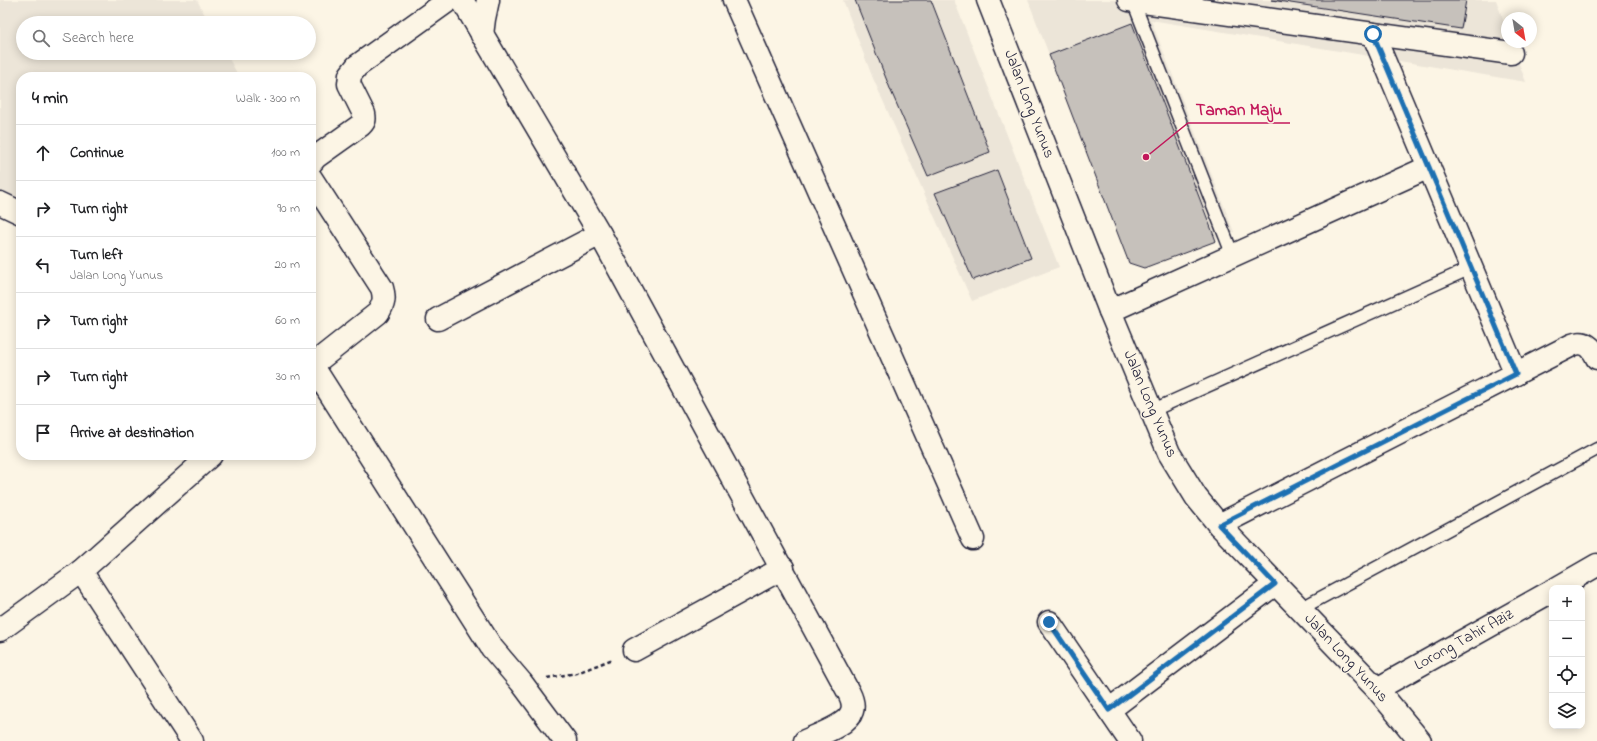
<!DOCTYPE html>
<meta charset="utf-8">
<style>
body{margin:0;font-family:"Indie Flower",sans-serif;background:#f6f6f6;color:#202124}
.controls{position:absolute;right:12px;bottom:12px;display:grid;overflow:hidden;border-radius:8px;box-shadow:0 2px 10px #0003}
.controls button{width:36px;height:36px;display:grid;place-items:center;padding:0;border:0;border-bottom:1px solid #e0e0e0;background:#fff;color:#202124;font:20px sans-serif}
.compass{position:absolute;left:1501px;top:12px;width:36px;height:36px;border-radius:50%;background:#fff;box-shadow:0 2px 10px #0003;rotate:149deg}
.stop{position:absolute;width:12px;height:12px;margin:-9px;border:3px solid #1f6fb2;border-radius:50%;background:#fff}
.stop.end{background:#1f6fb2;border-color:#fff;box-shadow:0 1px 4px #0008}
.list{margin:0;padding:0;list-style:none}
h2{display:flex;justify-content:space-between;align-items:center;height:52px;margin:0;padding:0 16px;font-size:17px}
h2 small{font-size:13px;font-weight:400;color:#757577}
.list li{display:grid;grid-template-columns:26px 1fr auto;gap:12px;align-items:center;box-sizing:border-box;height:56px;padding:0 16px;border-top:1px solid #e0e0e0}
.list b{display:block;font-size:15px;white-space:nowrap}
.list p{margin:0;font-size:13px;white-space:nowrap;color:#757577}
.list em{font-size:13px;font-style:normal;color:#757577}
.icon{flex:none;width:22px;height:22px;fill:none;stroke:currentColor;stroke-width:2;stroke-linecap:round;stroke-linejoin:round}
.map{position:relative;flex:none;width:1597px;height:741px;overflow:hidden}
.search{position:absolute;background:#fff;box-shadow:0 2px 10px #0003;left:16px;top:16px;width:300px;height:44px;display:flex;align-items:center;gap:10px;box-sizing:border-box;padding:0 14px;border-radius:22px;color:#757577;font-size:15px}
.panel{position:absolute;background:#fff;box-shadow:0 2px 10px #0003;left:16px;top:72px;width:300px;height:388px;border-radius:16px}
.map>svg:first-child{display:block}
.built{fill:#ece5d8}
.building{fill:#c6c1bb;stroke:#22223b}
.lines{fill:none;stroke-linecap:round;stroke-linejoin:round}
.service-casing{stroke:#22223b;stroke-width:15}
.minor-casing{stroke:#22223b;stroke-width:25}
.primary-casing{stroke:#22223b;stroke-width:25}
.path{stroke:#22223b;stroke-width:2.5;stroke-dasharray:4 3;stroke-linecap:butt}
.service{stroke:#fcf5e5;stroke-width:12}
.minor{stroke:#fcf5e5;stroke-width:22}
.primary{stroke:#fcf5e5;stroke-width:22}
.route{stroke:#1f6fb2;stroke-width:5}
.labels{text-anchor:middle;dominant-baseline:central;stroke-width:3;stroke-linejoin:round;paint-order:stroke}
.street-label{font-size:16px;fill:#22223b;stroke:#fcf5e5}
.leader{fill:none;stroke:#c2185b;stroke-width:1.5}
.callout-dot{fill:#c2185b;stroke:#fcf5e5;stroke-width:1.5}
.callout-label{font-size:17px;text-anchor:middle;font-weight:bold;fill:#c2185b;stroke:#fcf5e5;stroke-width:3;stroke-linejoin:round;paint-order:stroke}
</style>
<div class="map">
<svg width="1597" height="741" viewBox="0 0 1597 741">
<rect width="100%" height="100%" fill="#fcf5e5"/>
<filter id="ink" filterUnits="userSpaceOnUse"><feTurbulence type="fractalNoise" baseFrequency=".025" numOctaves="2"/><feDisplacementMap in="SourceGraphic" scale="8" xChannelSelector="R" yChannelSelector="G"/><feConvolveMatrix kernelMatrix="1 2 1 2 8 2 1 2 1" color-interpolation-filters="sRGB"/></filter>
<g filter="url(#ink)">
<g class="built">
<polygon points="0,0 197,0 209,23 23,23 23,53 226,53 239,77 21,77 21,202 0,212"/>
<polygon points="843,0 954,0 1059,267 972,301 872,76"/>
<polygon points="1028,0 1496,0 1507,31 1507,42 1511,42 1526,82 1151,20 1234,232 1144,268 1129,263"/>
</g>
<g class="building">
<polygon points="855,0 931,0 990,152 928,176 891,91"/>
<polygon points="1271,0 1466,0 1461,29"/>
<polygon points="1132,23 1216,241 1144,268 1129,263 1049,55"/>
<polygon points="997,170 1031,258 973,280 935,193"/>
</g>
<g class="lines">
<g class="service-casing">
<g id="service">
<polyline points="1133,1 1233,256"/>
<polyline points="1151,411 1471,268"/>
<polyline points="1300,609 1597,449"/>
</g>
</g>
<g class="minor-casing">
<g id="minor">
<path d="M 462,0 L 600,234 L 849,693 C 852,699 854,705 852,711 C 848,725 818,735 805,741"/>
<polyline points="734,0 973,539"/>
<polyline points="1129,0 1511,53"/>
<polyline points="1373,34 1516,374"/>
<polyline points="482,35 484,19 488,0"/>
<path d="M 311,163 L 316,157 L 361,125 C 365,121 365,119 364,114 L 349,84 L 350,75 L 357,66 L 449,0"/>
<path d="M 311,178 L 382,288 C 385,298 384,304 378,313 L 311,366"/>
<polyline points="0,203 21,213"/>
<polyline points="1110,311 1429,167"/>
<polyline points="438,319 600,234"/>
<polyline points="312,365 492,648 521,682 565,741"/>
<path d="M 1219,525 L 1572,345 C 1585,340 1592,347 1597,358"/>
<polyline points="81,571 192,741"/>
<polyline points="1557,588 1597,565"/>
<polyline points="1049,622 1130,741"/>
<polyline points="0,630 81,571 211,455"/>
<polyline points="634,650 783,568"/>
<polyline points="1377,689 1552,591"/>
<polyline points="1109,710 1275,584"/>
</g>
</g>
<g class="primary-casing">
<polyline id="primary" points="988,0 1110,311 1169,453 1196,497 1219,525 1377,689 1420,741"/>
</g>
<polyline class="path" points="547,678 577,673 613,659"/>
<use href="#service" class="service"/>
<use href="#minor" class="minor"/>
<use href="#primary" class="primary"/>
</g>
</g>
<g class="lines" filter="url(#ink)">
<polyline class="route" points="1049,622 1109,710 1275,584 1219,525 1516,374 1373,34"/>
</g>
<g class="labels">
<g class="street-label">
<text transform="translate(1029 104) rotate(69)">Jalan Long Yunus</text>
<text transform="translate(1150 404) rotate(67)">Jalan Long Yunus</text>
<text transform="translate(1464 640) rotate(-29)">Lorong Tahir Aziz</text>
<text transform="translate(1346 658) rotate(47)">Jalan Long Yunus</text>
</g>
</g>
<path class="leader" d="M1146 157L1188 123H1290"/>
<circle class="callout-dot" cx="1146" cy="157" r="4"/>
<g class="callout-label">
<text x="1239" y="115">Taman Maju</text>
</g>
</svg>
<div class="controls">
<button>+</button>
<button>−</button>
<button><svg class="icon" aria-label="locate" viewBox="0 0 24 24"><circle cx="12" cy="12" r="6"/><path d="M12 2v4M12 18v4M2 12h4M18 12h4"/></svg></button>
<button><svg class="icon" aria-label="layers" viewBox="0 0 24 24"><path d="M12 4l9 5-9 5-9-5zM3 14l9 5 9-5"/></svg></button>
</div>
<svg class="compass" viewBox="-18 -18 36 36"><path d="M0-13l5 13h-10z" fill="#e53935"/><path d="M0 13l5-13h-10z" fill="#757577"/></svg>
<div class="stop" style="left:1373px;top:34px"></div>
<div class="stop end" style="left:1049px;top:622px"></div>
<div class="search"><svg class="icon" aria-label="search" viewBox="0 0 24 24"><circle cx="10" cy="10" r="6"/><path d="M15 15l6 6"/></svg>Search here</div>
<section class="panel">
<h2>4 min<small>Walk · 300 m</small></h2>
<ul class="list">
<li><svg class="icon" aria-label="ahead" viewBox="0 0 24 24"><path d="M12 20V5M6 11l6-6 6 6"/></svg><div><b>Continue</b></div><em>100 m</em></li>
<li><svg class="icon" aria-label="right" viewBox="0 0 24 24"><path d="M7 20v-9h11M14 6l5 5-5 5"/></svg><div><b>Turn right</b></div><em>90 m</em></li>
<li><svg class="icon" aria-label="left" viewBox="0 0 24 24"><path d="M17 20v-9H6M10 6l-5 5 5 5"/></svg><div><b>Turn left</b><p>Jalan Long Yunus</p></div><em>20 m</em></li>
<li><svg class="icon" aria-label="right" viewBox="0 0 24 24"><path d="M7 20v-9h11M14 6l5 5-5 5"/></svg><div><b>Turn right</b></div><em>60 m</em></li>
<li><svg class="icon" aria-label="right" viewBox="0 0 24 24"><path d="M7 20v-9h11M14 6l5 5-5 5"/></svg><div><b>Turn right</b></div><em>30 m</em></li>
<li><svg class="icon" aria-label="arrive" viewBox="0 0 24 24"><path d="M6 21V4h12l-3 4 3 4H6"/></svg><div><b>Arrive at destination</b></div></li>
</ul>
</section>
</div>
